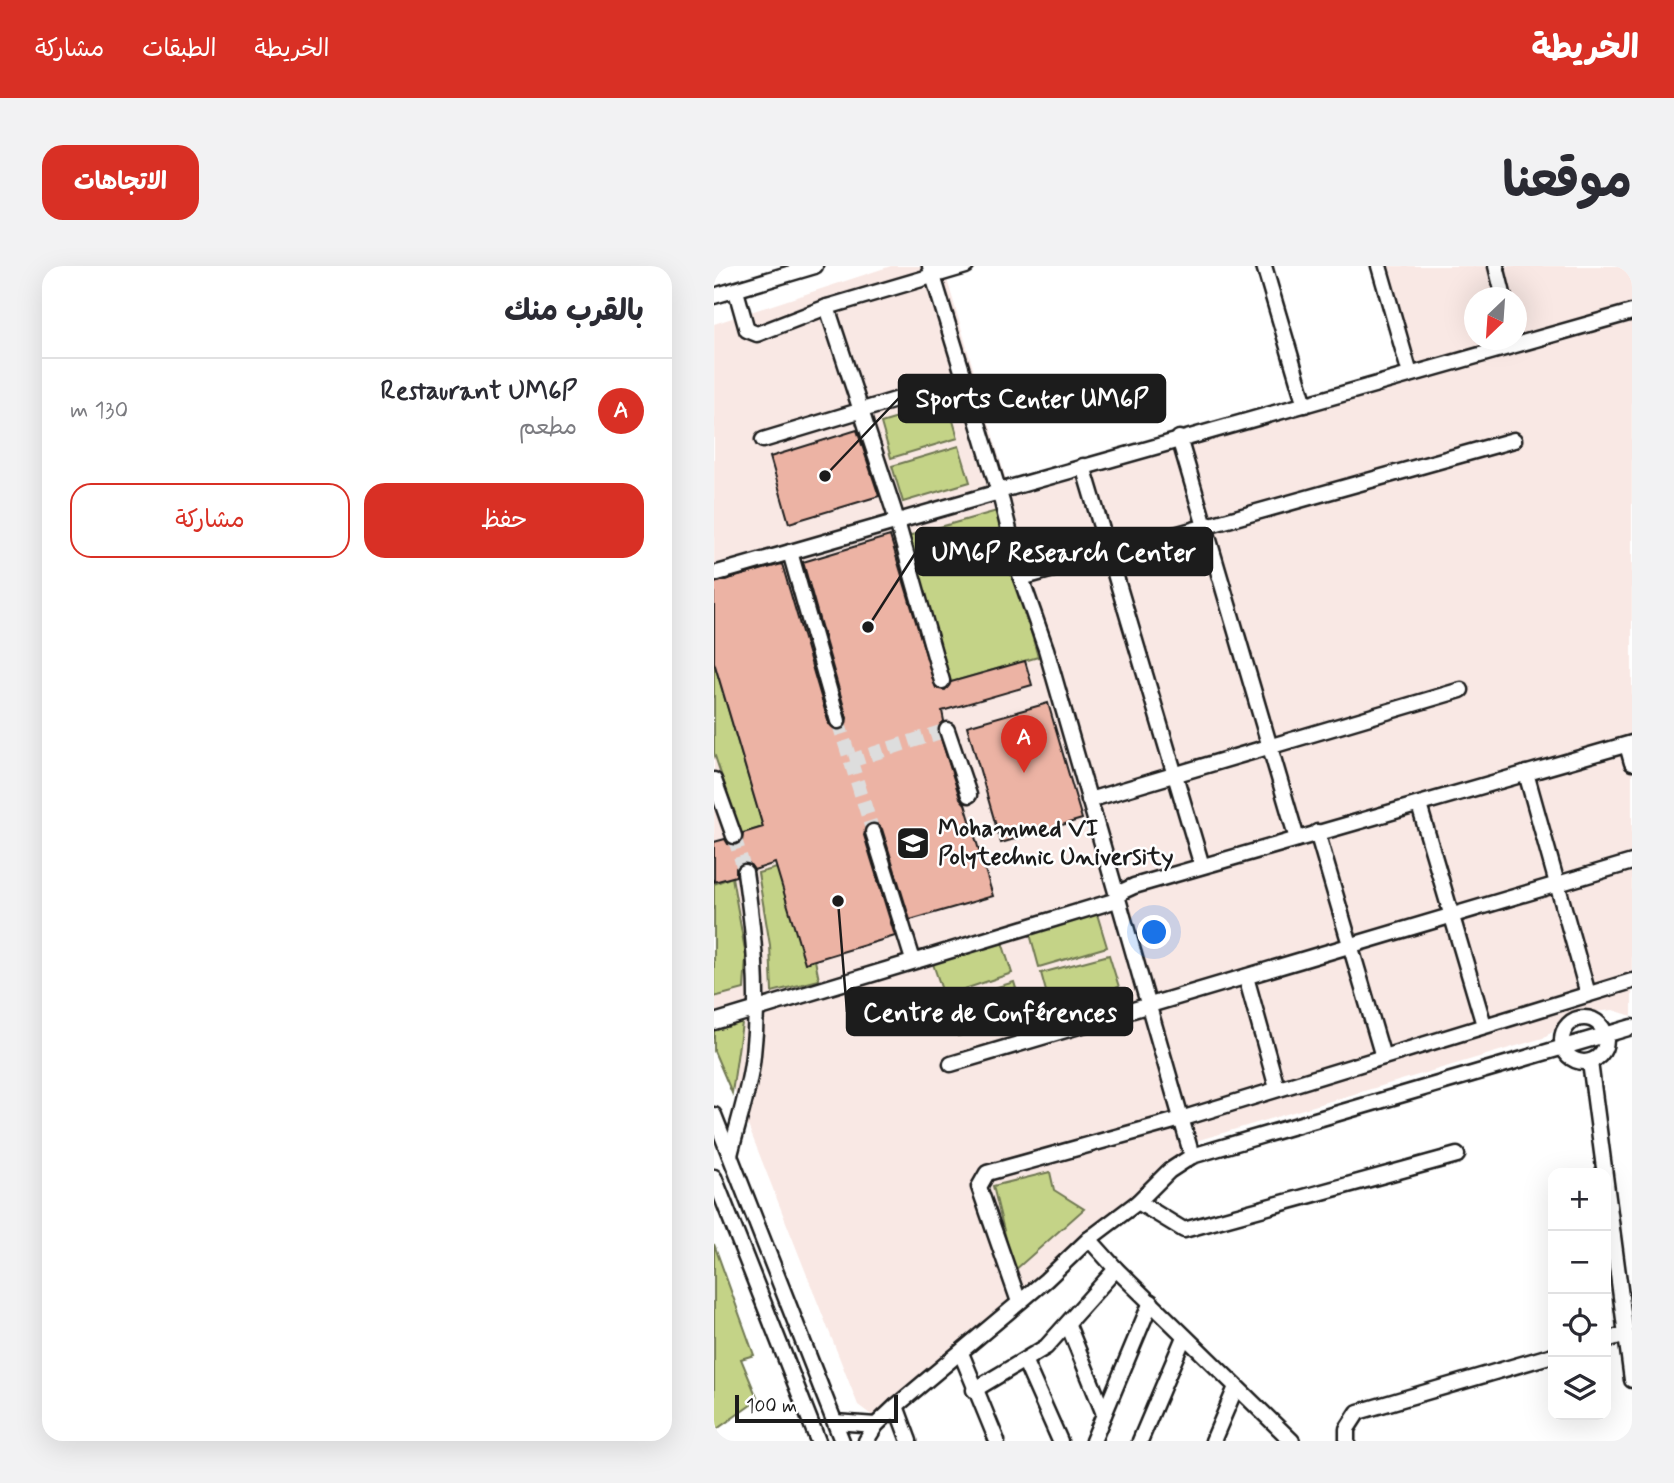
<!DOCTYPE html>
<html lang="ar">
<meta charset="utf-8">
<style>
body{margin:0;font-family:Mynerve,"Playpen Sans Arabic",sans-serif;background:#f2f2f3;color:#2b2b33;direction:rtl}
.controls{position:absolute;right:21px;bottom:21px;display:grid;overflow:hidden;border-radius:14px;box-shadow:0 7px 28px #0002}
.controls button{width:63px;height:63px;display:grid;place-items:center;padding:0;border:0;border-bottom:2px solid #e1e1e2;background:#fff;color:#2b2b33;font:35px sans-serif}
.compass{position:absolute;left:750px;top:21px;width:63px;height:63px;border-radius:50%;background:#fff;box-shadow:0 7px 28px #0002;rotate:205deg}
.scale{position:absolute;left:21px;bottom:18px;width:163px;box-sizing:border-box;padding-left:7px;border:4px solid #1c1c1c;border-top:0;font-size:19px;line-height:24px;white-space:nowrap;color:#1c1c1c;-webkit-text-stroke:5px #fff;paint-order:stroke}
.you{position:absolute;left:441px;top:667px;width:24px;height:24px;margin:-18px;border:5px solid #fff;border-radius:50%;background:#1a73e8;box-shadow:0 0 0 10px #1a73e833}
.badge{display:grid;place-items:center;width:46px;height:46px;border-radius:50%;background:#d93025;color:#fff;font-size:23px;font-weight:700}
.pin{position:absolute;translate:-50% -58px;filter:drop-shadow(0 2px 4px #0008)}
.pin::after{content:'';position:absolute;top:37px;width:24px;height:21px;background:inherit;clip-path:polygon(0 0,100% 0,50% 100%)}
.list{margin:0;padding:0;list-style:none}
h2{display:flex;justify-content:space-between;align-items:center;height:91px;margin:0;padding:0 28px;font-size:30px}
h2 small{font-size:23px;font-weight:400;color:#7c7c81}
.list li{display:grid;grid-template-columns:46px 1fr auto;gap:21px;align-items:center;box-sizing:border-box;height:105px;padding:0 28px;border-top:2px solid #e1e1e2}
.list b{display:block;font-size:26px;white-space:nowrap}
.list p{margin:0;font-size:23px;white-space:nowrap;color:#7c7c81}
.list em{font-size:23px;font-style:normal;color:#7c7c81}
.actions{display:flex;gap:14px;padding:21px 28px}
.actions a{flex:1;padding:16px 0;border:2px solid #d93025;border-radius:21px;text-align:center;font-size:24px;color:#d93025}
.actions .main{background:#d93025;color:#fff}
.icon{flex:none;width:38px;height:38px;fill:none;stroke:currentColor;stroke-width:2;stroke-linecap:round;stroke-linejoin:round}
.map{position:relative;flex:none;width:918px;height:1175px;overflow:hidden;direction:ltr;border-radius:21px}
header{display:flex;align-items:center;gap:42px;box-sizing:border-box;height:98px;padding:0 35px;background:#d93025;color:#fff}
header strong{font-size:33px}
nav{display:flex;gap:38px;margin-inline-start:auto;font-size:24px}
.intro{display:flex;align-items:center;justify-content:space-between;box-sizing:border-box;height:168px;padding:0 42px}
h1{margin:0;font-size:49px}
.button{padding:18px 32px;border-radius:21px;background:#d93025;color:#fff;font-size:24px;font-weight:700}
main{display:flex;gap:42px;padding:0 42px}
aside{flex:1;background:#fff;border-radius:21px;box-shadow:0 7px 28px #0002}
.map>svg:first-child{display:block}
.built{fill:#f9e8e4;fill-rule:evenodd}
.green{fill:#c4d387;stroke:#707852;stroke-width:2}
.building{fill:#ecb3a4;stroke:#1c1c1c;stroke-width:2}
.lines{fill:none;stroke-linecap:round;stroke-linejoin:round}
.minor-tunnel{stroke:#ddd;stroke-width:14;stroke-dasharray:14 7;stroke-linecap:butt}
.minor-casing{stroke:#1c1c1c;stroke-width:19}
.minor{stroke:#fff;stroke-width:14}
.labels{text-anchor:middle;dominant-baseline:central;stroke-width:5;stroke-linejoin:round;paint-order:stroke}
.poi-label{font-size:24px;font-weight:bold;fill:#1c1c1c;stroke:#fff;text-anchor:start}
.leader{fill:none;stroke:#1c1c1c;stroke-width:2.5}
.callout-dot{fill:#1c1c1c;stroke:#fff;stroke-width:2.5}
.callout{fill:#1c1c1c;stroke:#1c1c1c;stroke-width:2.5}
.callout-label{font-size:26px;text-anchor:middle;font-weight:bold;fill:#fff}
</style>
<header>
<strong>الخريطة</strong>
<nav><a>الخريطة</a><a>الطبقات</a><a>مشاركة</a></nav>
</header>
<div class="intro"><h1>موقعنا</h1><a class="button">الاتجاهات</a></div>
<main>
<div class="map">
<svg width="918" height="1175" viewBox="0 0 918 1175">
<rect width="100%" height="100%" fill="#fff"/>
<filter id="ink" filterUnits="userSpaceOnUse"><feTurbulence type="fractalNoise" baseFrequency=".0143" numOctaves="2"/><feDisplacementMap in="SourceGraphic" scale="14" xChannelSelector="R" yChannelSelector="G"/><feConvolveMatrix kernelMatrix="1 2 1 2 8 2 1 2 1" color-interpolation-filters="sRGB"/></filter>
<g filter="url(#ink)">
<path class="built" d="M 177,0 L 229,0 L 294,221 L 691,105 L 663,0 L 918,0 L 918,750 L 899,744 L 863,748 L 829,772 L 485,874 L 164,1154 L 144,1139 L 0,773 L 0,58 ZM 760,32 L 802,32 L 802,74 L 760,74 Z"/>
<g class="green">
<polygon points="234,137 244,172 177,192 167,157"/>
<polygon points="245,180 256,216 189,236 178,200"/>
<polygon points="283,245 324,391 237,416 194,270"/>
<polygon points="0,396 49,561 27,568 0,487"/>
<polygon points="63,602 101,694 105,714 58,726 56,679 44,607"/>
<polygon points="18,611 32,690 30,723 0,731 0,618"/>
<polygon points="383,648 393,681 325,701 316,668"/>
<polygon points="286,670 298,707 230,730 217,692"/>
<polygon points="395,689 405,721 336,740 327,707"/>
<polygon points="300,716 311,751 244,770 234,736"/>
<polygon points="30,743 18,827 0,785 0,752"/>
<polygon points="336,906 340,924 370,943 300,1005 279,920"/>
<polygon points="0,978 40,1089 27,1093 44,1134 0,1165"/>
</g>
<g class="building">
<polygon points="143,164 165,230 75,257 56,191"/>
<polygon points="176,270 222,422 231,424 237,416 311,395 318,419 228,445 230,455 224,463 246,532 251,538 279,630 196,654 168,563 162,557 156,557 150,569 181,670 91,697 61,597 40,604 35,597 29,597 22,602 22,610 0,616 0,576 11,573 14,578 23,579 28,576 29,567 49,561 0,396 0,317 68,298 115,458 126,464 131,461 133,452 89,296"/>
<polygon points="334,437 368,553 287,577 253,460"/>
</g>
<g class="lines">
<g class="minor-tunnel">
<polyline points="124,455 159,566"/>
<polyline points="136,495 233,464"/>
<polyline points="20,570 31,606"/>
</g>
<g class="minor-casing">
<g id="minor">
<polyline points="216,0 288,236 307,312 332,383 478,890"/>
<polyline points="550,0 591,139"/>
<polyline points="665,0 696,108"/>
<polyline points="782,0 790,32"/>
<polyline points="22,25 33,64 43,68 113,41 252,0"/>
<polyline points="0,30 101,0"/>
<polyline points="113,41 180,245 228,415"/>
<polyline points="465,172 583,573"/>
<polyline points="49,174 251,113"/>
<polyline points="369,200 488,600"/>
<polyline points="285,225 918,46"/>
<polyline points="76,286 124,455"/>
<polyline points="0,308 285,226"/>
<polyline points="307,312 800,174"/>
<polyline points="233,464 255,529"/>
<polyline points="913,479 918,497"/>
<polyline points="812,507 874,728"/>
<polyline points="0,514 20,570"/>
<polyline points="375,534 747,424"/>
<polyline points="705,539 770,759"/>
<polyline points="159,566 199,694"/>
<polyline points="603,566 669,791"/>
<polyline points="532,711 563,822"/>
<circle cx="870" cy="774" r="22"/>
<polyline points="0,756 403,634 407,626 420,620 918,477"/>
<polyline points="876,796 918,1114"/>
<polyline points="237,798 918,596"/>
<polyline points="0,849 128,1175"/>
<path d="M 16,889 C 24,856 36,822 39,789 C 46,728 40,667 31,606"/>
<polyline points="0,911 104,1175"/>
<polyline points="424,936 470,964 743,889"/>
<polyline points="375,973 402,1003 578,1175"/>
<polyline points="305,1036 265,921 273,907 460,855 918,715"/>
<polyline points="354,1059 390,1148"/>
<polyline points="892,1074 912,1068"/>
<polyline points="247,1087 283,1175"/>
<polyline points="311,1096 346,1175"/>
<polyline points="260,1124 332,1081 402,1003"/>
<polyline points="182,1140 195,1175"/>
<polyline points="121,1156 162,1159"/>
<polyline points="152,1175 162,1159 182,1140 332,1014 375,973 424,936 455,905 478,890 918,761"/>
<polyline points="379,1175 437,1036"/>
<polyline points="426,1175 470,1071"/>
<polyline points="499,1175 522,1121"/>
<polyline points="633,1175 633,1163 644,1146 839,1089"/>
</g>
</g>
<use href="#minor" class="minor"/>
</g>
</g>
<defs>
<g id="university-square" transform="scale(1.75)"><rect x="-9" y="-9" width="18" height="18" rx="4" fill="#1c1c1c" stroke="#fff"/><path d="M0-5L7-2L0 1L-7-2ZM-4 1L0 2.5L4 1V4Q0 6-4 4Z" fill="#fff"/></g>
</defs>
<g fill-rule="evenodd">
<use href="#university-square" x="199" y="577"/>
</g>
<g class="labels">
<g class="poi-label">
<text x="224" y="563">Mohammed VI<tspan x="224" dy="28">Polytechnic University</tspan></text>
</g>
</g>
<path class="leader" d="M111 210L185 132M154 361L202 286M124 635L133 746"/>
<g class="callout-dot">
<circle cx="111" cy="210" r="7"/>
<circle cx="154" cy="361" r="7"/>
<circle cx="124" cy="635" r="7"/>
</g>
<g class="callout">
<rect x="185" y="109" width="266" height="47" rx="7"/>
<rect x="202" y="262" width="296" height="47" rx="7"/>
<rect x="133" y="722" width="285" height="47" rx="7"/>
</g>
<g class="callout-label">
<text x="318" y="141">Sports Center UM6P</text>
<text x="350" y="295">UM6P Research Center</text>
<text x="276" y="755">Centre de Conférences</text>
</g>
</svg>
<div class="controls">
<button>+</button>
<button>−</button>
<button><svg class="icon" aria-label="locate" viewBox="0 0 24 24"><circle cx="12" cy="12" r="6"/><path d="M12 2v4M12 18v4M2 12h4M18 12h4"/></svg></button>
<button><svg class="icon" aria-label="layers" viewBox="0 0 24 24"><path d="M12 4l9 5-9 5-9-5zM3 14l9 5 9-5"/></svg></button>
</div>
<svg class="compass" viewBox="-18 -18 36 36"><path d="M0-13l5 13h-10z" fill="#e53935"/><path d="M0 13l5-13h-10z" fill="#7c7c81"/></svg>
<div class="scale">100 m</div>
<div class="you"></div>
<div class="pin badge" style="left:310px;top:507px">A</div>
</div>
<aside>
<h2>بالقرب منك<small></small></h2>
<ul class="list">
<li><span class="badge">A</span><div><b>Restaurant UM6P</b><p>مطعم</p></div><em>130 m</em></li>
</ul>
<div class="actions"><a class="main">حفظ</a><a>مشاركة</a></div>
</aside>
</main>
